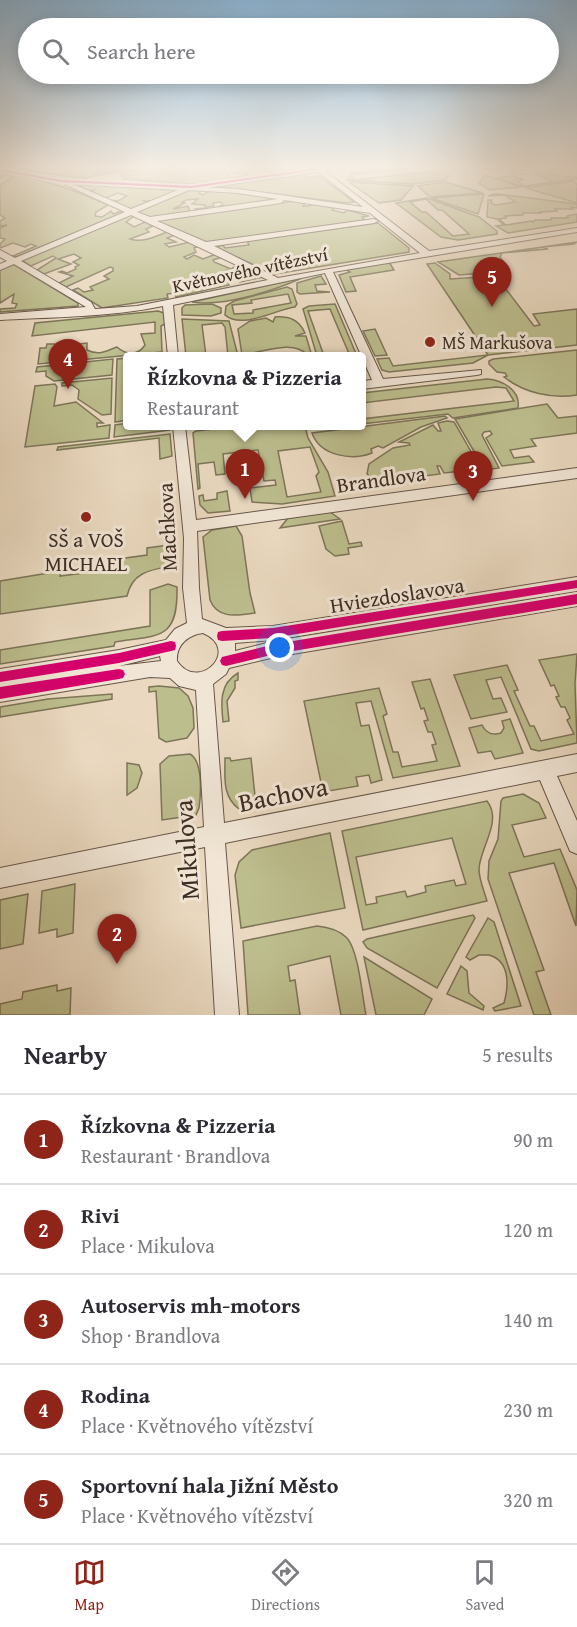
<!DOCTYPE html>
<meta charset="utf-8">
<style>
body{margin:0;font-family:"Gentium Book Plus",serif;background:#f7f7f7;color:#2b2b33}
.you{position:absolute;left:280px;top:648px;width:21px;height:21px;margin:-15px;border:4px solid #fff;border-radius:50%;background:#1a73e8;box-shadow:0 0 0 9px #1a73e833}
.badge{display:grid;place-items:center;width:39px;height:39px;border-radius:50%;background:#8f2418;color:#fff;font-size:20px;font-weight:700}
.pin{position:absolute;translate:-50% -50px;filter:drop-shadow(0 2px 3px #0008)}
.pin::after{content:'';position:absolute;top:32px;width:21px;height:18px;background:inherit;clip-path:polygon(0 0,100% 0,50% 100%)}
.popup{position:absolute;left:123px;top:352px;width:243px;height:78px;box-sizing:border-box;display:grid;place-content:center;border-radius:6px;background:#fff;filter:drop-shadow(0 2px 4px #0005);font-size:20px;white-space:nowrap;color:#7c7c81}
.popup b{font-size:22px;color:#2b2b33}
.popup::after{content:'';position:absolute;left:50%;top:100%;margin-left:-12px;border:12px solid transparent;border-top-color:#fff}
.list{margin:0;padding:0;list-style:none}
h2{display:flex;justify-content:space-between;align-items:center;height:78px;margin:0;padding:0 24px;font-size:26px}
h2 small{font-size:20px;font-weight:400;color:#7c7c81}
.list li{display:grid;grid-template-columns:39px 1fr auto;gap:18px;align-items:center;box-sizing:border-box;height:90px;padding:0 24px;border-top:2px solid #e1e1e2}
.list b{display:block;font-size:22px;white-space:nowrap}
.list p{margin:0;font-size:20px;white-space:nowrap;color:#7c7c81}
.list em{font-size:20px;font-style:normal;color:#7c7c81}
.icon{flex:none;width:33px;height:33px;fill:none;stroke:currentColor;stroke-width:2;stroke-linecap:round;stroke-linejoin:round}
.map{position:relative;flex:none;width:577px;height:1015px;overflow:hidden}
.search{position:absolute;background:#fff;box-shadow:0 3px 15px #0003;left:18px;right:18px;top:18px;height:66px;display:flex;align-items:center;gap:15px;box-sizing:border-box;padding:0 21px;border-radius:33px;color:#7c7c81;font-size:22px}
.sheet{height:528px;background:#fff}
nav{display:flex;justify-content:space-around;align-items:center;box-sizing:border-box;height:84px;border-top:2px solid #e1e1e2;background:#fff;font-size:16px;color:#7c7c81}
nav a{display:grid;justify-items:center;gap:3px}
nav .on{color:#8f2418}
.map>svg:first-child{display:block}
.green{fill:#bdbe8e;stroke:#7d7558;stroke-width:1.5;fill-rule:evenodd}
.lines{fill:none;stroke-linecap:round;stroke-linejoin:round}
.minor-casing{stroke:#68574a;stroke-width:2}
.minor{fill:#f1e6d6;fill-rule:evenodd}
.cycleway-casing{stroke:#f1e6d6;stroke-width:4}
.cycleway{fill:#d6006c;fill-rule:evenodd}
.poi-dot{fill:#8f2418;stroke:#f1e6d6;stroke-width:2}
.labels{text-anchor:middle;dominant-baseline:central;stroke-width:6;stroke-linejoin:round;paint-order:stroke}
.far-street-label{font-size:18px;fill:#3d2c22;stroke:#f1e6d6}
.far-poi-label{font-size:18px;fill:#3d2c22;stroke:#f1e6d6;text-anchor:start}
.street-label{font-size:21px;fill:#3d2c22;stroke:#f1e6d6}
.poi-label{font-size:21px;fill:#3d2c22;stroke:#f1e6d6}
.near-street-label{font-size:26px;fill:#3d2c22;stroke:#f1e6d6}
</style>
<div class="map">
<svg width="577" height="1015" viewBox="0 0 577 1015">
<rect width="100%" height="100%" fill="#ead9c0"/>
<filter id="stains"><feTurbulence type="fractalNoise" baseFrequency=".00333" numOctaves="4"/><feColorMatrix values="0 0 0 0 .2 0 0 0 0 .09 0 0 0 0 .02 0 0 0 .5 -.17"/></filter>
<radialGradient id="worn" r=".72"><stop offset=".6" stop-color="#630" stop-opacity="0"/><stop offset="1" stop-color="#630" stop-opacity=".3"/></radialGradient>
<g class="green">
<polygon points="4,167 91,167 92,173 99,172 99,170 111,167 112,172 82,179 85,176 78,178"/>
<polygon points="147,167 155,167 153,168 155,171 165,167 289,167 284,168 285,171 300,167 308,168 235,179 234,178 248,175 247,173 238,174 236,172 227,174 231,180 191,184 123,179 121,172 133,170 134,172 126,173 127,176 139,174 138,171 142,171 141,169"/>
<polygon points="398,167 420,167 351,175 355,180 444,170 449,169 447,167 456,169 445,180 413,184 347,180 351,173"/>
<path d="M 540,170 C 550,174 566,178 577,177 L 577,179 L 523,187 L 496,178 L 515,176 L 524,180 L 517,181 L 524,186 L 553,182 L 535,173 Z"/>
<path d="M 0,173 C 40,178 70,188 108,205 L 96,212 L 95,216 L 102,217 L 111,211 L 113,214 L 121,211 L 125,212 L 16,257 L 13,256 L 36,246 L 31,244 L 25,247 L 13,243 L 0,248 L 0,244 L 5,239 L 0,238 L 0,228 L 7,225 L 0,226 L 0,221 L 5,218 L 0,215 L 0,185 L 13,177 L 5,175 L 0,178 Z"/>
<polygon points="302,173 307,178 319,176 354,202 347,203 220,187 221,184"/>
<polygon points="485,175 521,187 489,190 479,183"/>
<polygon points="573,181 577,184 577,203 526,188"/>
<polygon points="445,182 483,193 430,197 418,186"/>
<polygon points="79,183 178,190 151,201 144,201 147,203 131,210 110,200 118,201 127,196 118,193 106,198 92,192 94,190 89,191 77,185"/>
<polygon points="350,183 351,182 413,186 401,200 379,203"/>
<polygon points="190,190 201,191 199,193 202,195 212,190 278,199 215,208 223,205 221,202 213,203 214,206 207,207 209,209 196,211 195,209 205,208 205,205 192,204 198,199 186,200 182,202 185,203 173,209 188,206 190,212 149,218 137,212"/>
<polygon points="484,194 478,214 431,198"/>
<polygon points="494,194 498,194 577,204 577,208 571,207 573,209 555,209 557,211 540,212 541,213 523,213 523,215 505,216 506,218 499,219 506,225 531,221 533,222 535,220 551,220 551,218 568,218 567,216 577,214 577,222 508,233 496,226 504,225 497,219 487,217 488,200 492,200 491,203 495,205 515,202 505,195 488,196"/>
<path d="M 427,198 L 479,217 L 497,231 L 497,234 L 458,240 L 441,237 L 396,203 ZM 426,199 L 438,210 L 442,210 L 469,234 L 453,236 L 426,212 L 422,212 L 410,202 Z"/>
<polygon points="295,201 305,203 303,206 309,206 311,205 308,203 334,207 332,210 344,213 347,210 369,216 362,217 365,220 205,243 156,221"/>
<path d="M 130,215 L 133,217 L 126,222 L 134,227 L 145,222 L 153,226 L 146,229 L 149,232 L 130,239 C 141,243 155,237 167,232 L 175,235 L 167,238 L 176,242 L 165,244 L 169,247 L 190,242 L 199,246 L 194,248 L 196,252 L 184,257 L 187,259 L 194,255 L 203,259 L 216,254 L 222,257 L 213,260 L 214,262 L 231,269 L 238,264 L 245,267 L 236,272 L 227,270 L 216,275 L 217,277 L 213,280 L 217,283 L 231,275 L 236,277 L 242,273 L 250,276 L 258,273 L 263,277 L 240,282 L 235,279 L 228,280 L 229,285 L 176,297 L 174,293 L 167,294 L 168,298 L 102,308 L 73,290 L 78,288 L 84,292 L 93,290 L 90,287 L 109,279 L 104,276 L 113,271 L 113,268 L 110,267 L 66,287 L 59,283 L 73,276 L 59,272 L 62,271 L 67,273 L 76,269 L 75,267 L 79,265 L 73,262 L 81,258 L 74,254 L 58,259 L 71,264 L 44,274 L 37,270 L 56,258 L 53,256 L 31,266 L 22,260 Z"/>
<polygon points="378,223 409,248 409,252 275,274 267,270 271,268 278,271 297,267 295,264 279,267 270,263 261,268 215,247 223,245 225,248 249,245 247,241"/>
<polygon points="577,242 574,244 542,247 548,249 502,253 500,257 507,267 497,272 459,275 438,262"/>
<polygon points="389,262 394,270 350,277 356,291 346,292 339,275 350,272 345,269"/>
<polygon points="435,263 450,274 450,279 496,276 534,326 540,325 533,314 577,309 577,345 488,355 473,363 389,372 382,370 377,359 389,358 393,366 488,355 427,264"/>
<polygon points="13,264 78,303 78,306 0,312 0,309 15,308 17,304 12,303 14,294 0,303 0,269"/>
<polygon points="321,276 326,284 315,285 317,291 330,292 300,294 297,292 297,283"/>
<path d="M 302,278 C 273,291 223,307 192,302 Z"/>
<path d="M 287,287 L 292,289 L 297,304 L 295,307 C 277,309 242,330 225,315 L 226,306 L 234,301 ZM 288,294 L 291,303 L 253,310 L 253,313 L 234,314 L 232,305 L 252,303 L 251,300 Z"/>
<polygon points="212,304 221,308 221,313 211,316 182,315 182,308 185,305"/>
<polygon points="335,304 357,356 350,356 330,309 308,311 323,353 322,356 317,356 303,309 309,306"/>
<path d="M 158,311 L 164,313 L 165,324 L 161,326 L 162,352 L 38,364 L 40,348 L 46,348 L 47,344 L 61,344 L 61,346 L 87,343 L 87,350 C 99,356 106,351 117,347 C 126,355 138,356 145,345 L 141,334 L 155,333 L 155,322 L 32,336 L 35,323 Z"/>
<path d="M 275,317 C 290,316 299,320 305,333 L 295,336 L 306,336 L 311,353 L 306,354 C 293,339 261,353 242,355 L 238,329 L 250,321 L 266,318 L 273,322 Z"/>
<polygon points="182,319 229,321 238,356 228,356 225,327 222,323 202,325 206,356 186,356"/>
<polygon points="375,329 387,355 375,356 363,331"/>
<path d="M 577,350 L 577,395 C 552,399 524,393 504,377 L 507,376 L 505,373 L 497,372 L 489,364 L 489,361 L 493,359 Z"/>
<polygon points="128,358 126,360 125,413 128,414 128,420 115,422 117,359"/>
<polygon points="113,359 112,375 54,381 46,376 46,371 36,372 37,367"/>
<polygon points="112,378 111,414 102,415 78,399 79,390 72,385 62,386 62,383"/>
<path d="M 487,379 C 502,380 521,390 518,408 L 453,418 L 448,414 L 362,424 L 362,419 L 514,401 L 506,388 L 496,387 L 362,403 L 362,393 Z"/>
<polygon points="55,384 57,387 54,406 76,402 103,423 97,423 97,427 110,425 109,438 25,447 35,386"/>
<polygon points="547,404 558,418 577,416 577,433 531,439 536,446 510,450 514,458 529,456 534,462 502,466 486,438 492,434 490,431 484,432 482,435 499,468 485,470 455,419"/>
<path d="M 445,416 L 447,418 L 421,427 L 383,448 L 378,446 L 371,449 L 372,453 C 352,461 320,456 312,433 Z"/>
<polygon points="447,421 454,422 481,469 444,473 440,466 437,466 440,474 379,482 367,474 369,464 393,448 410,445 409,443 399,442 433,425 438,431 441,431 438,423"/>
<polygon points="128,423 128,426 170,426 170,430 114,437 115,425"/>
<path d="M 241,426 L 305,426 L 308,438 L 328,472 L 335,496 L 282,504 L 252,502 L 250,488 L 276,485 L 275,480 L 264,481 L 258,450 L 223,454 L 225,474 L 216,475 L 214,462 L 198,464 L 200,488 L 198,489 L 193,433 L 196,431 ZM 310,447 L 319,472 L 316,476 L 321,492 L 287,497 L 278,451 Z"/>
<polygon points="170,434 172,456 160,459 159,438 57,450 58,447"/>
<polygon points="227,491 230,511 208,513 200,505 199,496 203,495 204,501 217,499 217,493"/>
<polygon points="330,512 340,519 280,528 288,518"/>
<polygon points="342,521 349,544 361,542 362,546 348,548 349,554 335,556 326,549 319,526"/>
<path d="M 236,526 L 242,536 L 250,593 L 255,613 C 238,615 218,620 210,600 L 203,537 L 212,530 Z"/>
<path d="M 169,545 L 173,552 L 170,566 C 149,570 132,573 127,596 L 0,614 L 0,581 L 61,571 L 60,576 L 91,572 L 92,566 L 110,564 L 111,560 L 147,555 L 147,548 Z"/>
<path d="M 168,584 L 177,587 C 178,640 160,635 115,642 L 114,646 L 0,664 L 0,650 L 150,626 L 150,590 Z"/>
<polygon points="577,654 575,684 577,743 539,751 531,749 501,677 486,680 493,699 501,698 507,712 471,719 454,675 507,665 518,690 514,691 530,726 534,726 541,741 574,734 567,720 570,718 565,707 561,707 556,697 559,696 554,685 551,686 539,660"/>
<path d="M 238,673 L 238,680 L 235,681 L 235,688 L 227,701 L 229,721 L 223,722 C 221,703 219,684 238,673 Z"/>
<polygon points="430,679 460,766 393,778 371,701 356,703 361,726 369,725 382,780 371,783 369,775 356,777 358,786 323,792 304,701 379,688 387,714 383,716 393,752 398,752 402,767 437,761 432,745 436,744 432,732 428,732 424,721 428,720 424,708 421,709 412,682"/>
<polygon points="159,686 179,688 188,696 193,708 194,728 187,738 166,742 159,738 156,691 149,692 149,687"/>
<polygon points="112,694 112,699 0,717 0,707 48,699"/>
<path d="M 510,719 L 523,753 L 495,759 L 491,751 L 478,753 L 469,728 L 482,725 C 486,733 492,736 501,733 L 504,728 L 502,721 Z"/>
<path d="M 190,754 C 203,761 201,794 199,808 L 196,815 L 162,820 L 160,764 L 169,756 Z"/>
<path d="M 225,758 L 230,758 L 231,761 L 251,758 L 255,796 L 251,797 L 251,808 L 239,809 C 222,796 225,778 225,758 Z"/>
<polygon points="127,763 139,765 142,773 137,788 127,795"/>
<polygon points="523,794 539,803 546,818 512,825 524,857 560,849 577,890 576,926 554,863 509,873 544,970 536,972 551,1015 534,1015 488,879 489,861 498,839 501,801 503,798"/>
<path d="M 487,801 C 503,821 480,847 479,869 C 479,880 484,890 487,901 L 363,930 L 342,831 ZM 452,838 L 466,884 L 456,886 L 454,880 L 425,886 L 426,892 L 407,897 L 405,891 L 376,897 L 377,903 L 366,905 L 356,857 Z"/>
<polygon points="330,833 345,908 241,928 235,875 239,862 252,850"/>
<polygon points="75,884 73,933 57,937 57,929 39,933 42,891"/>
<polygon points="28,894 23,944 0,949 0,900"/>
<polygon points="473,915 475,918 437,988 367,948 363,942 367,939"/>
<path d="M 488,918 L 494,922 L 521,1006 L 495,1011 L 493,1008 L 504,1003 C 509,985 510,961 489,955 L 479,955 L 470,960 L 466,957 Z"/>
<path d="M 317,926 C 328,927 339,930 347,938 C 359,952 362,996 366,1015 L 341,1015 L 330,956 L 288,966 L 290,981 L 295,980 L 300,1015 L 248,1015 L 243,941 Z"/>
<polygon points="364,957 432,999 424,1015 376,1015"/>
<polygon points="461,966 467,971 469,993 484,1006 483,1010 447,994"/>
<polygon points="57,985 57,991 71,988 70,1015 0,1015 0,1004 22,999 23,992"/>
</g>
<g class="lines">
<g class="minor-casing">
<g id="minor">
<polygon points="124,167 139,167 117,173 114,171"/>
<path d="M 313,167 L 340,167 L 325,171 L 429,251 L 577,228 L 577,232 L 333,272 L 383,379 L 481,370 L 481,374 L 477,375 L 362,389 L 362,381 L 372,380 L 325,273 L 173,305 L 178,356 L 168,356 L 163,306 C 110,317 55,317 0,320 L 0,314 L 86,307 L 14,264 L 0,270 L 0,264 L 7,261 L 0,257 L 0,250 L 15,258 L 125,212 L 66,185 L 65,183 L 0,172 L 0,168 L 61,179 L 238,189 L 363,207 L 318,172 L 217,186 L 213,184 ZM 73,184 L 178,190 L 131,209 ZM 189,190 L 238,193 L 278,199 L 150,217 L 137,212 ZM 284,200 L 370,213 L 420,253 L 278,278 L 214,246 L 374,223 L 378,221 L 374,219 L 206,242 L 157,221 L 281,203 ZM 131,215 L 268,280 L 137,306 L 95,309 L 91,302 L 21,261 Z"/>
<path d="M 505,167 L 521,171 L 537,167 C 527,177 515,176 505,167 Z"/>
<path d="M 173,426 L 185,426 L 196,520 L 577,468 L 577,478 L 197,531 L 199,588 L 202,619 L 226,628 L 273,626 L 577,577 L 577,591 L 273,640 L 235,643 L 235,651 L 275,641 L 577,592 L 577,606 L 275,657 L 229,668 L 226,674 L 213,684 L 224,823 L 577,754 L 577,772 L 557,776 L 577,821 L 577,854 L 570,851 L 540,780 L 225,843 L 239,1015 L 215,1015 L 205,847 L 0,888 L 0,868 L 204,827 L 196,690 L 179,686 L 170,678 L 150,677 L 0,702 L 0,669 L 119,650 L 166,640 L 175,629 L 187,623 L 183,588 L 184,538 ZM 203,633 C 242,650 198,693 177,661 C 176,645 188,635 203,633 ZM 160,656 L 161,661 L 119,666 Z"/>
</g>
</g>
<use href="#minor" class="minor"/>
<g class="cycleway-casing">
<g id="cycleway">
<polygon points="324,167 339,167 191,188 61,182 0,171 0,169 61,180 191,186"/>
<polygon points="577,580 577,588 273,638 222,641 218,640 217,636 218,632 222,631 273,628"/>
<polygon points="577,594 577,604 275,654 226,666 222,665 220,661 222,657 226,656 275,644"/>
<polygon points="171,641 175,642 176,646 175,650 171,651 119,663 0,682 0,672 119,653"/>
<polygon points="119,669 123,670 125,674 123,678 119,679 0,699 0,687"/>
</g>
</g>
<use href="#cycleway" class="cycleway"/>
</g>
<linearGradient id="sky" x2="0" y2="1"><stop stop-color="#8ab5d7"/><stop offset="0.54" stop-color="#f6eee3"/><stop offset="1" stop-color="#f6eee3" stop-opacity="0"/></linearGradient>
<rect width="577" height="310" fill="url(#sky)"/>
<g class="poi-dot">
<circle cx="430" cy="342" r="6"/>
<circle cx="86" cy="517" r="6"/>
</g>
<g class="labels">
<g class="far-street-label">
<text transform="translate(250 270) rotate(-12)">Květnového vítězství</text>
</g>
<g class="far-poi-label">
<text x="442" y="342">MŠ Markušova</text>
</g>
<g class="street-label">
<text transform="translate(381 479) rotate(-8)">Brandlova</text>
<text transform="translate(167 527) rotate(-93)">Machkova</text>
<text transform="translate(397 595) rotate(-9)">Hviezdoslavova</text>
</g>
<g class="poi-label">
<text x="86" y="539">SŠ a VOŠ<tspan x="86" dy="24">MICHAEL</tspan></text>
</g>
<g class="near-street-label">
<text transform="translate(283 794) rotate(-11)">Bachova</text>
<text transform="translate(186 850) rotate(-94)">Mikulova</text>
</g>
</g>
<rect width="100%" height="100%" filter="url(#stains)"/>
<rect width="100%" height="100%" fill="url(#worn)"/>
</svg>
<div class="you"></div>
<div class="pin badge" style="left:245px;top:499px">1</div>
<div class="popup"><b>Řízkovna &amp; Pizzeria</b>Restaurant</div>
<div class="pin badge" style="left:117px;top:964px">2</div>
<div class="pin badge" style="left:473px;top:501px">3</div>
<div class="pin badge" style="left:68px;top:389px">4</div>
<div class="pin badge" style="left:492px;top:307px">5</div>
<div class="search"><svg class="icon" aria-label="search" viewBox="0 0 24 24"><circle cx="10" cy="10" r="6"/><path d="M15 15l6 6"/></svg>Search here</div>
</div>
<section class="sheet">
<h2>Nearby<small>5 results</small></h2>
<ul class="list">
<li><span class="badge">1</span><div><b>Řízkovna &amp; Pizzeria</b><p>Restaurant · Brandlova</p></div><em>90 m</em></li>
<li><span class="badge">2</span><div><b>Rivi</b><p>Place · Mikulova</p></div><em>120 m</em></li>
<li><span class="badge">3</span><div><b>Autoservis mh-motors</b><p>Shop · Brandlova</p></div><em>140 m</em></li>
<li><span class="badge">4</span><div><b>Rodina</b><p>Place · Květnového vítězství</p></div><em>230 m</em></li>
<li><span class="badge">5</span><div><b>Sportovní hala Jižní Město</b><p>Place · Květnového vítězství</p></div><em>320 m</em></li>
</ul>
</section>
<nav>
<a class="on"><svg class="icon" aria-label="map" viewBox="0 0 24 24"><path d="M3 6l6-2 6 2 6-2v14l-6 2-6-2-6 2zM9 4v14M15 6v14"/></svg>Map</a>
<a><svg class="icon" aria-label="directions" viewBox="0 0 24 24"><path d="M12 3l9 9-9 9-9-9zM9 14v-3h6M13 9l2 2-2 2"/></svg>Directions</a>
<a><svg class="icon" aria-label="saved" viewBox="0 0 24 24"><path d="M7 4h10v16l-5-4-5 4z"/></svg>Saved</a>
</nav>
